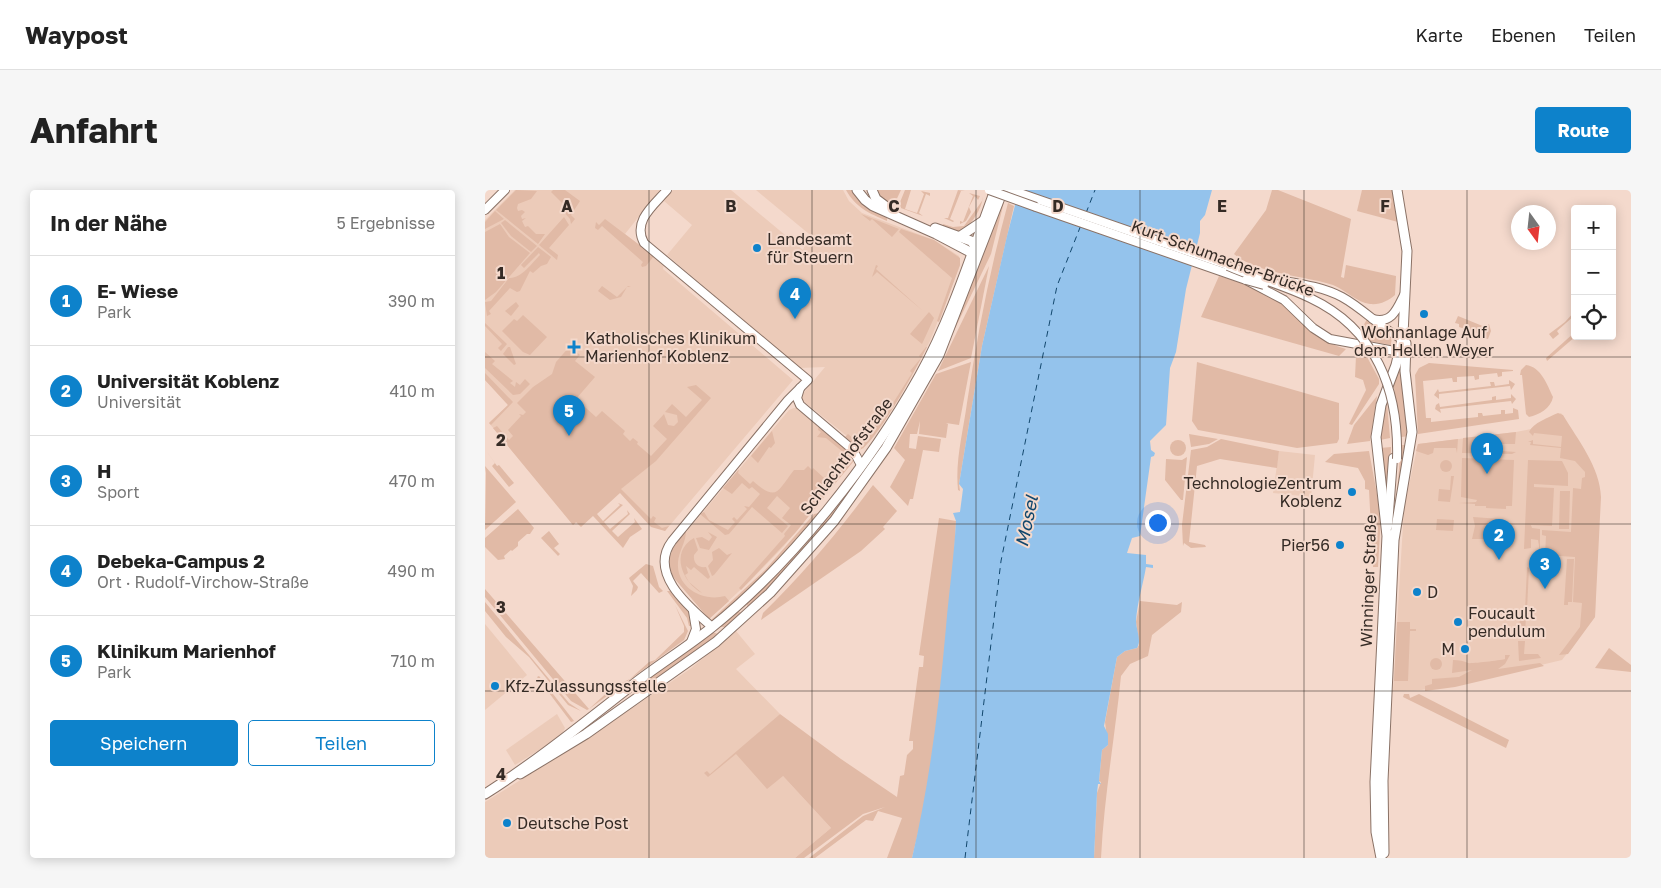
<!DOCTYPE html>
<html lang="de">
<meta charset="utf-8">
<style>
body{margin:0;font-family:"Golos Text",sans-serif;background:#f6f6f6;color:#222}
.controls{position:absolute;right:15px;top:15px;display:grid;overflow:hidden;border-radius:5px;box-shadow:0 2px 12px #0003}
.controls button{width:45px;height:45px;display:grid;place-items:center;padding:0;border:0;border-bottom:1px solid #e0e0e0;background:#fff;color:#222;font:25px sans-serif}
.compass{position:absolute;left:1026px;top:15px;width:45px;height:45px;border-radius:50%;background:#fff;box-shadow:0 2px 12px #0003;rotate:165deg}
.you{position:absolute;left:672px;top:332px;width:18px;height:18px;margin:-12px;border:4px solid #fff;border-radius:50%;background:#1a73e8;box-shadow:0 0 0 8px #1a73e833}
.badge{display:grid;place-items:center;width:32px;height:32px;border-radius:50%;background:#0d82cb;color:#fff;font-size:16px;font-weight:700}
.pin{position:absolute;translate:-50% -41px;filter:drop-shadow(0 1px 2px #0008)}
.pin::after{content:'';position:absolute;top:26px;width:18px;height:15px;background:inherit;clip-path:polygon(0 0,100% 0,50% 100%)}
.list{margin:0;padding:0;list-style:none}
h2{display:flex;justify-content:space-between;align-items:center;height:65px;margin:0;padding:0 20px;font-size:21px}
h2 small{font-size:16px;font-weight:400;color:#767676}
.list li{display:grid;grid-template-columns:32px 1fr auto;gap:15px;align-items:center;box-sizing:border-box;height:90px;padding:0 20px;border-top:1px solid #e0e0e0}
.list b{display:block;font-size:19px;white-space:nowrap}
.list p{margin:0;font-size:16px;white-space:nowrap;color:#767676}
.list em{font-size:16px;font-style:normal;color:#767676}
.actions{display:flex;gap:10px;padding:15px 20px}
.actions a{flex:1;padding:11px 0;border:1px solid #0d82cb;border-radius:5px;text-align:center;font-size:18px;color:#0d82cb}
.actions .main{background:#0d82cb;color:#fff}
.icon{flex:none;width:28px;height:28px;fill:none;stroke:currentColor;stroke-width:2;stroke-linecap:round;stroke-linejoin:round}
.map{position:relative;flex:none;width:1146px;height:668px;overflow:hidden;border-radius:5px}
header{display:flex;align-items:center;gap:30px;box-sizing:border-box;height:70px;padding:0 25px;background:#fff;border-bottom:1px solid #e0e0e0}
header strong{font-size:24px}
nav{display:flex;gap:28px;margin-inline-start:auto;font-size:18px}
.intro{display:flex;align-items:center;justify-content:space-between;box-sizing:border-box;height:120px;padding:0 30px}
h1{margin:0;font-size:35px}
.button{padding:12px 22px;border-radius:5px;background:#0d82cb;color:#fff;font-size:18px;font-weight:700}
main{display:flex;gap:30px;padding:0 30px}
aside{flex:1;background:#fff;border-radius:5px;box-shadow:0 2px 12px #0003}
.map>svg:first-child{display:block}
.built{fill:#eccbb9}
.green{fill:#e1baa6}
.water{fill:#94c3ec}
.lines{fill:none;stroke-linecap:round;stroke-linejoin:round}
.ferry{stroke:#12476d;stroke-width:1;stroke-dasharray:6 5;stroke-linecap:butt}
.secondary-casing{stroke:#8a7266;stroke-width:10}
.primary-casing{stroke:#8a7266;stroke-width:11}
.secondary{stroke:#fff;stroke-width:8}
.primary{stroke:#fff;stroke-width:9}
.secondary-bridge-casing{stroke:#8a7266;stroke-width:10;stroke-linecap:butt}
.secondary-bridge{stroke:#fff;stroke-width:8}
.grid{fill:none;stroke:#352b25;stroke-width:1;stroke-opacity:0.55}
.poi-dot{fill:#0d82cb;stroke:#f4d9cc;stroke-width:2}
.labels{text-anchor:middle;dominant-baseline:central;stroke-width:4;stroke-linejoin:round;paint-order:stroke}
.poi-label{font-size:16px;fill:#352b25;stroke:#f4d9cc;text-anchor:start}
.street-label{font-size:16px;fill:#352b25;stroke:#f4d9cc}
.water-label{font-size:18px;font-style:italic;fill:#12476d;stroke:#f4d9cc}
.grid-label{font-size:16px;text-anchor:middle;font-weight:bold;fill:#352b25;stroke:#f4d9cc;stroke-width:4;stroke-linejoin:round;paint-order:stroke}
</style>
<header>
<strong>Waypost</strong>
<nav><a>Karte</a><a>Ebenen</a><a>Teilen</a></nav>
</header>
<div class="intro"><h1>Anfahrt</h1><a class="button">Route</a></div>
<main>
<aside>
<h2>In der Nähe<small>5 Ergebnisse</small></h2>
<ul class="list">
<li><span class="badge">1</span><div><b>E- Wiese</b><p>Park</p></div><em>390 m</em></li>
<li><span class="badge">2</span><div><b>Universität Koblenz</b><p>Universität</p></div><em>410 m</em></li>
<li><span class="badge">3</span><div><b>H</b><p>Sport</p></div><em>470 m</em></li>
<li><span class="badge">4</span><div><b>Debeka-Campus 2</b><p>Ort · Rudolf-Virchow-Straße</p></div><em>490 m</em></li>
<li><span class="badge">5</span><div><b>Klinikum Marienhof</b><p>Park</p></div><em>710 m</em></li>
</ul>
<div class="actions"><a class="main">Speichern</a><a>Teilen</a></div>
</aside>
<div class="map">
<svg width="1146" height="668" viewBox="0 0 1146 668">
<rect width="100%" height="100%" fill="#f4d9cc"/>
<g class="built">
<polygon points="30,0 175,0 140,44 179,74 178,79 308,190 180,341 167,332 135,299 88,335 4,233 23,215 0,190 0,30"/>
<polygon points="188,0 246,0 318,60 324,44 271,0 358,0 364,11 377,23 449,50 474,66 475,75 445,151 415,207 378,259 317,210 316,206 340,177 314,178 182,65 207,35 179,11"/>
<polygon points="309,218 314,218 363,260 368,270 299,356 266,390 224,429 187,384 184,371 187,359 304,220"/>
<polygon points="1076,223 1107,275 1114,294 1110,427 1077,470 989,491 936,500 908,501 919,318 933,254 1031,242 1046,239"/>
<polygon points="794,261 830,265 826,307 788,303"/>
<polygon points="0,434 42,485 0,520"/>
<polygon points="251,441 270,464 251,479 295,524 251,563 298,586 346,638 310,668 0,668 0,612 97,552 205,479"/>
<polygon points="72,524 80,538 78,542 62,555 30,575 21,560"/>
</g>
<g class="green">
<polygon points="31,0 52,1 46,9 33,14 32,18 33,21 37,20 40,22 36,26 37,29 41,28 37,31 40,37 43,36 51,44 60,44 53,54 11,20"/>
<polygon points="68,0 80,0 95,11 86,25 90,29 86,34 85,29 79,22 82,18 66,2"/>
<path d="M 361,0 L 368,0 L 402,25 L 402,31 C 384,23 371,18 361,0 Z"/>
<polygon points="390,0 416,0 408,17 402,16"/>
<polygon points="420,0 426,0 420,19 432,23 439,4 436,1 445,3 445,6 441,4 434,23 438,26 413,17"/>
<polygon points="473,0 480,1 476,1 465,29 469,31 468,32 459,28 463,28"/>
<path d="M 787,0 L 793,0 L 866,29 L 856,87 L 859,88 L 861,75 L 911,86 L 910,105 C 903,111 895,115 885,114 C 872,113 861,100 848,95 C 818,85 772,84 749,64 L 781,20 Z"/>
<polygon points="877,0 907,0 913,32 872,21"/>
<polygon points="484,3 495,6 493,10 490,6 484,17 486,22 481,31 475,34 475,31 478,32 488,6"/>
<path d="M 498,6 C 497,20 486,33 478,43 L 458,38 L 458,34 L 468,37 L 479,36 L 497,11 Z"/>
<polygon points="517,11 519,12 506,64 450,180 408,255"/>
<path d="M 523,13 L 529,16 L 497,156 L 474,294 L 475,301 L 473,300 C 470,271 478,242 482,213 C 492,146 505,79 523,13 Z"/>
<polygon points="10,21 19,29 0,39 0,32"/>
<polygon points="376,24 414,39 407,47 387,29 385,31"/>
<polygon points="79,27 84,35 64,58 73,65 72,70 54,55"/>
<polygon points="120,29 169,66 161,76 157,77 156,75 158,72 117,36 113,40 110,38 111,32 114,35"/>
<polygon points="20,30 52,56 46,62 26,46 16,33"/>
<polygon points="15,34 24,47 45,63 11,102 0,110 0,42"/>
<polygon points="416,39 449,50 475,68 475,75 454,132 452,131 467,88 414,42"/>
<path d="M 53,57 L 66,67 L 62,74 L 56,76 L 48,83 L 45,81 L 35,101 L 32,102 L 25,98 L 4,121 L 6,124 L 2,126 L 0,112 L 6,111 L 24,88 C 36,89 47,73 55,65 L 54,63 L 39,78 L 36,75 Z"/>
<polygon points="391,75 393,76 391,79 438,121 392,82 387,87"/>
<polygon points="504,76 486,168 453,181"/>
<path d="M 734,86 C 754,92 775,98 792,110 C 819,128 825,149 861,159 L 854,166 L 716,127 Z"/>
<polygon points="117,96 132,107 143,96 146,97 142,97 136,107 125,110 113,101"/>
<polygon points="31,112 34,116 26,126 20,121"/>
<polygon points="1090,121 1090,125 1072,141 1074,144 1068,149 1064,144 1080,132"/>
<polygon points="444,122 449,128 437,154 425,144"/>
<polygon points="38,125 62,147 45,165 38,162 17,141 29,129 32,131"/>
<polygon points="973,126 1000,137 1004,134 1006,141 1003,149 994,147 995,144 974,137 974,134 970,133"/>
<polygon points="882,129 907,146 906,155 885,151 876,140"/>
<polygon points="0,133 22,154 16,161 13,158 17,154 0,136"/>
<polygon points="1090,142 1091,146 1062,171 1061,168"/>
<polygon points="85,156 95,165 90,171 110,187 91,209 111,227 117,221 140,241 138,244 145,251 148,248 153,252 152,254 166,266 182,249 168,236 179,224 183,235 189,236 193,232 192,225 180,222 187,214 201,227 217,210 202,197 211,195 226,208 171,271 136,299 166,329 168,326 171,328 169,332 177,338 184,336 180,341 166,337 135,303 112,324 118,331 135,315 133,313 138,315 119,332 125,339 143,324 142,320 145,324 127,341 133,347 150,332 149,328 157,339 145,347 138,358 108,326 96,337 91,332 88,335 8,238 12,236 24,250 28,246 23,240 36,226 34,224 38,225 41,222 32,213 48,197 67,184 71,172"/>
<polygon points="23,157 25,157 31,174 29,175 18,164"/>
<path d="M 441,157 L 442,157 C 432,177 392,252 375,260 L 360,247 L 363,244 L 370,250 L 373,247 L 377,250 L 396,228 L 398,229 L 427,183 L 425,181 L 436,168 L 434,166 Z"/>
<polygon points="0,162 10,171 7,174 28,191 25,193 30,197 31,192 35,195 40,189 45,194 35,204 28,205 0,178"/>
<polygon points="871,166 882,167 894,189 894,194 867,235 864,234 881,200 878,190 870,187"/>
<polygon points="486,172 474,235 461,233 463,234 461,248 434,244 435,231 432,244 425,244 424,258 431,259 433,246 456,249 454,262 438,260 428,309 425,309 423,316 405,297 420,270 409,258 451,184"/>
<polygon points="712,172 854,213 854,249 852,253 812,258 713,240 707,231"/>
<polygon points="913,173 919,174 925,246 916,247 908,191"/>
<polygon points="944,173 1028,180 1028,181 1017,182 1017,186 1013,187 1012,183 994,185 994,189 990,190 989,186 972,187 972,192 968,192 967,188 938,191 941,228 946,228 946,232 993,227 993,223 997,223 998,226 1016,224 1016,220 1020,220 1020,224 1028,223 1028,218 1033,220 1034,229 933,244 930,185 934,178"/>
<path d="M 1041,175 C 1056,177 1062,194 1068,207 C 1066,218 1054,225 1044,227 L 1041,224 L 1037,185 L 1035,185 L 1036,180 Z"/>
<polygon points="0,183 28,212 6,235 4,233 23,215 0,190"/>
<polygon points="1024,190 1030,194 1026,200 1025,196 954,204 954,209 949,205 953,199 954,202 1006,196 1005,192 1009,192 1010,196 1024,194"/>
<polygon points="1026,204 1031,209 1027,214 1026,211 955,219 956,223 950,219 951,215 954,213 955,217 1007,210 1007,207 1011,206 1011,210 1026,208"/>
<polygon points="892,206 885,251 862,254 869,235"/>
<polygon points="902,213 905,248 895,250 895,240"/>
<path d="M 1073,223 L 1078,225 C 1093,250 1115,277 1116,307 L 1110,427 L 1083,464 L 1074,465 L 1095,437 L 1097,413 L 1088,412 L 1090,367 L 1060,365 L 1061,346 L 1057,345 L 1057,340 L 1086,342 L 1088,298 L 1096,299 L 1097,288 L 1100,287 L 1100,282 L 1090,271 L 1075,268 L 1076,258 L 1045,255 L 1046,252 L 1043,252 L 1048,250 L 1048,254 L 1076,257 L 1077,246 L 1049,243 L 1048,246 L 1044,242 C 1048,233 1064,227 1073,223 Z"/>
<polygon points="334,235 369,266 368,272 349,295 339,286 345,289 348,285 350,287 362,273 361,271 364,267 341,248 332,247 336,242 333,240"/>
<polygon points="287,241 290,253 286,258 284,257 273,273 266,266"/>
<polygon points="1031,242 1030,254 1017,254 1017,261 1031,262 1027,264 977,263 978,248"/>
<polygon points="704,244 733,249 724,254 706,257"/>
<polygon points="736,249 794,261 792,278 735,269 712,276 704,352 720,355 721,357 706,358 699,353 698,356 697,335 706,260 722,257"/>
<polygon points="973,249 972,263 971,258 949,258 948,263 943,265 931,261 933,254"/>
<circle cx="693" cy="258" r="8"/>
<polygon points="916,255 923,255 913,304 912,302"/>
<polygon points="906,257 904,307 895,258"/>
<polygon points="0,259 12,276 14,275 29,293 24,297 7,276 10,273"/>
<polygon points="884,261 896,326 893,377 888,377 884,300 880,299 880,291 873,278 840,272 849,264"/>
<polygon points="702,267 698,310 696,310 680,290 681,269 697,270"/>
<polygon points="977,268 1029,270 1027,316 1021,316 1021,319 1001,318 1001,316 990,316 990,314 974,313 991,312 992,310 976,307"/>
<circle cx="961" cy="276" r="6"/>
<polygon points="1043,270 1077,271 1083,283 1083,296 1049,294 1049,297 1069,298 1067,336 1046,335 1047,338 1055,339 1055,362 1053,350 1046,349 1046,358 1039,359"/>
<polygon points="371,271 372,277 318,343 276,389 227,434 224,432 280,380 329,324 334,323 371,277"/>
<polygon points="0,276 31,312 0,340 1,283"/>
<path d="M 323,276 L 327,280 L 328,278 L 348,296 L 311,342 L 256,400 L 254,398 L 300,346 L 299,344 L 306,335 L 297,328 L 305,318 L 292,306 L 282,318 L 303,336 L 297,343 L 267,317 L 244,344 L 240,345 L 215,324 L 219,322 L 224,330 L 243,340 L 250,332 L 247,329 L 249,327 L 252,330 L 262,319 L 259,316 L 264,317 L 275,304 L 267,297 L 264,299 L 257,293 L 247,304 L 238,298 L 254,279 L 253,283 L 265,294 L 268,291 C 292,312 292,302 309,280 L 319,280 Z"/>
<polygon points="966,286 969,286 965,312 953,311 954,299 965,300"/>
<path d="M 388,295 L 412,321 L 398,337 L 400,339 L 376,361 L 276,430 L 278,423 C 319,383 354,341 388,295 Z"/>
<polygon points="1075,301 1085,301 1084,339 1074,339"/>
<polygon points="357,306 360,310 307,378 263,417 261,413"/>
<polygon points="33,319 49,338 45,344 42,344 33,352 33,356 27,361 26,360 19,366 20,369 13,370 0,357 0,348"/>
<polygon points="988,327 1016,329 1015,345 1020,345 1020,349 987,349 990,336"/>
<polygon points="454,328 471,331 468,386 450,549 443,601 427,668 402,668 417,628 393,621 388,631 381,630 330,668 324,668 378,626 400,617 378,624 319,668 310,668 346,638 298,586 282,599 251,564 223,587 219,583 222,581 225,584 295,524 356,569 412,607 415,586 419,585 422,565 428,559 428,551 424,551 434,477 438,477 439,466 434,465"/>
<polygon points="952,329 969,330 968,341 951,340"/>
<polygon points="64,341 74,354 69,358 75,364 73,366 56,348"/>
<path d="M 201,341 C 201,352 194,361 193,372 C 191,398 218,412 240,406 L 244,411 L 224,429 L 189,388 C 178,368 189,356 201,341 Z"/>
<polygon points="223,342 232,347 224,360 215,358 211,348 217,347 224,351 227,347"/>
<path d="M 209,348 L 213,360 L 209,365 C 208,373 213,378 221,377 L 225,387 L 223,389 L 209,377 L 206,380 L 201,376 L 203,383 L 200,385 L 204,392 L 217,403 C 198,393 184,362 209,348 Z"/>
<polygon points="234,358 242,365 247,363 229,385 227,386 223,376 228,370 227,362"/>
<polygon points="1082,369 1089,369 1087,412 1083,412 1083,415 1079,415"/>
<polygon points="161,374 168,376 174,397 178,401 174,403 156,383 148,391 153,397 152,400 146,406 148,396 144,388"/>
<polygon points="1042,377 1044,378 1042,420 1040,420"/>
<polygon points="0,399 104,519 128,497 145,489 164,472 170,470 199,442 199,436 190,415 203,441 199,450 104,519 102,520 86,511 0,407"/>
<polygon points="182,401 187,401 205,422 208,436 204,436 202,428"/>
<path d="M 655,411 L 692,415 L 697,412 L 696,422 L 667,445 L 663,466 L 645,474 L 636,486 C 630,546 619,607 616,668 L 609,668 L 612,603 L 616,592 L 614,591 L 617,560 L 623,555 L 620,532 L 632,467 L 640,461 L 652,458 L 654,455 L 651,432 Z"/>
<polygon points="0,412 84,513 96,521 83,515 44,467 21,447 0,421"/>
<polygon points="252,421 257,423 242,437 232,437"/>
<polygon points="1035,422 1038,422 1038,428 1039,422 1051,423 1041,425 1040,446 1034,445"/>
<polygon points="912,432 925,432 925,439 931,439 931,441 925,441 923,491 909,491"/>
<polygon points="227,442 236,445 149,505 150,499 180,475"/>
<polygon points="1033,451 1040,451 1039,464 1053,464 1056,468 1034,471"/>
<polygon points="1124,458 1146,475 1146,482 1110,478"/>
<path d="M 1020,465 L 1025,465 L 1020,474 L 1013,479 L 1055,473 L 1059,476 L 970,497 L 940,501 L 940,496 L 947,494 L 947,489 L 974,487 L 987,480 L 967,483 L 968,470 C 974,470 979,471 983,473 C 985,474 1018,470 1020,469 Z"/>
<circle cx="951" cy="474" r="6"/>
<polygon points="54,486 89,531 86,532 52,487"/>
<polygon points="919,504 924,504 925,508 934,504 1024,550 1021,558 918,507"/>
</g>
<path class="water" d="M 534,0 L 727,0 L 720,25 L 715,31 L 715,43 L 701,99 L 691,162 L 685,178 L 681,235 L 665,251 L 666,260 L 670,263 L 669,266 L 666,267 L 655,346 L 647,348 L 642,363 L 661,365 L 661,374 L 668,375 L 668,378 L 661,377 C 658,395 652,413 651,431 C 651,440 657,450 652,458 L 640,461 L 632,467 L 619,536 L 623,544 L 623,555 L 617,560 L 614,591 L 616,594 L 613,594 L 612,603 L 609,668 L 427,668 C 445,591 454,516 461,437 C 464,402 469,367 471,331 L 468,323 L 475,322 L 478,299 L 474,294 L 497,156 L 522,46 Z"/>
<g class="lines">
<g class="ferry">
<polyline points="601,23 610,0"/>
<polyline points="480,668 516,371 572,96 596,35"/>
</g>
<g class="secondary-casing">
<g id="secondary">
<path d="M 182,0 C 169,15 147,31 159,53 L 323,190 L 303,210 L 187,351 C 163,383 203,416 227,437"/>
<polyline points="526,0 748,77"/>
<polyline points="551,17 761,90 799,110 828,138 845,149 915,162"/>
<polyline points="0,20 20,0"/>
<path d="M 778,87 C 805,93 832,94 857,107 C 879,119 895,138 917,149"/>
<path d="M 888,129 C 907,134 912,119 919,105"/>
<polyline points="315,198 312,208 315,215 368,260 376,275"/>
<polyline points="903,336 908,268"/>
<polyline points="206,452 211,439 208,421"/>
</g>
</g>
<g class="primary-casing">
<g id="primary">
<polyline points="372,0 380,10 388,16 451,44 487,63 491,62"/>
<polyline points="387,0 391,9 403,18"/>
<polyline points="450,38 486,51 493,59"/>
<polyline points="474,47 498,31"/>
<polyline points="35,584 101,544 231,452 285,403 349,331 401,258 454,165 518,0"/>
<path d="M 0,604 C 52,571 101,531 150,493 C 175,474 202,457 226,438 C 305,375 386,273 435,185 C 467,127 487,62 510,0"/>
<polyline points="899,663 898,591 909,350 927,242 920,181 921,153"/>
<polyline points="896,668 891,642 890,592 902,346 891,247 896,215 911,175 918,145 922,61 912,0"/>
</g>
</g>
<use href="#secondary" class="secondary"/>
<use href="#primary" class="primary"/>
<g class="secondary-bridge-casing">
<g id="secondary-bridge">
<polyline points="504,0 551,17"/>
<path d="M 743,76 C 770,88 799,95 825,108 C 891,139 914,200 912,269"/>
<polyline points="761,90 779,95"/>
</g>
</g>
<use href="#secondary-bridge" class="secondary-bridge"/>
</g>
<path class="grid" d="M 164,0 L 164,668M 327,0 L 327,668M 491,0 L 491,668M 655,0 L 655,668M 819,0 L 819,668M 982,0 L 982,668M 0,167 L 1146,167M 0,334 L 1146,334M 0,501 L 1146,501"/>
<g class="poi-dot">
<circle cx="272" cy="58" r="5"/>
<circle cx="939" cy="124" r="5"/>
<path d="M86.5 149.5h5v5h5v5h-5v5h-5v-5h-5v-5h5z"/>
<circle cx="867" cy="302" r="5"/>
<circle cx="855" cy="355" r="5"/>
<circle cx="932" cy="402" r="5"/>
<circle cx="973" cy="432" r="5"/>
<circle cx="980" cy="459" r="5"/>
<circle cx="10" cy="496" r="5"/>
<circle cx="22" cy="633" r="5"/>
</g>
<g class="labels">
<g class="poi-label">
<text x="282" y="49">Landesamt<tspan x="282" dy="18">für Steuern</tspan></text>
<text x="939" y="142" text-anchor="middle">Wohnanlage Auf<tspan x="939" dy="18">dem Hellen Weyer</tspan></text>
<text x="100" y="148">Katholisches Klinikum<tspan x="100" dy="18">Marienhof Koblenz</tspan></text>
<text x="857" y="293" text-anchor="end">TechnologieZentrum<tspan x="857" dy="18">Koblenz</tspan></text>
<text x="845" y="355" text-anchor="end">Pier56</text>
<text x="942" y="402">D</text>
<text x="983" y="423">Foucault<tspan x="983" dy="18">pendulum</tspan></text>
<text x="970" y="459" text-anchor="end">M</text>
<text x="20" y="496">Kfz-Zulassungsstelle</text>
<text x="32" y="633">Deutsche Post</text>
</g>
<g class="street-label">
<text transform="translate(738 68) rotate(20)">Kurt-Schumacher-Brücke</text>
<text transform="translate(361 266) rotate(-53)">Schlachthofstraße</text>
<text transform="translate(883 391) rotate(-88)">Winninger Straße</text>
</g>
<g class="water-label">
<text transform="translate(541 331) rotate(-78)">Mosel</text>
</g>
</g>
<g class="grid-label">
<text x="82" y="22">A</text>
<text x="246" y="22">B</text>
<text x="409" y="22">C</text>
<text x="573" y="22">D</text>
<text x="737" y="22">E</text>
<text x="900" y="22">F</text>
<text x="16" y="89">1</text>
<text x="16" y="256">2</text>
<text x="16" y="423">3</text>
<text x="16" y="590">4</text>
</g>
</svg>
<div class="controls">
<button>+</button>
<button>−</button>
<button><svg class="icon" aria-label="locate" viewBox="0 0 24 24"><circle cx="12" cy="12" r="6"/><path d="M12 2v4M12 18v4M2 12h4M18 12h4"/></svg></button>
</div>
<svg class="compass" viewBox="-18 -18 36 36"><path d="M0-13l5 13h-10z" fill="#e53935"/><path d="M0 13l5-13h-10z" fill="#767676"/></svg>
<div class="you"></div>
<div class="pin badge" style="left:1002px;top:284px">1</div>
<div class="pin badge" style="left:1014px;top:370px">2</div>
<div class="pin badge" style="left:1060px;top:399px">3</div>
<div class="pin badge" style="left:310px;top:129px">4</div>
<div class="pin badge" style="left:84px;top:246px">5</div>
</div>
</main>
